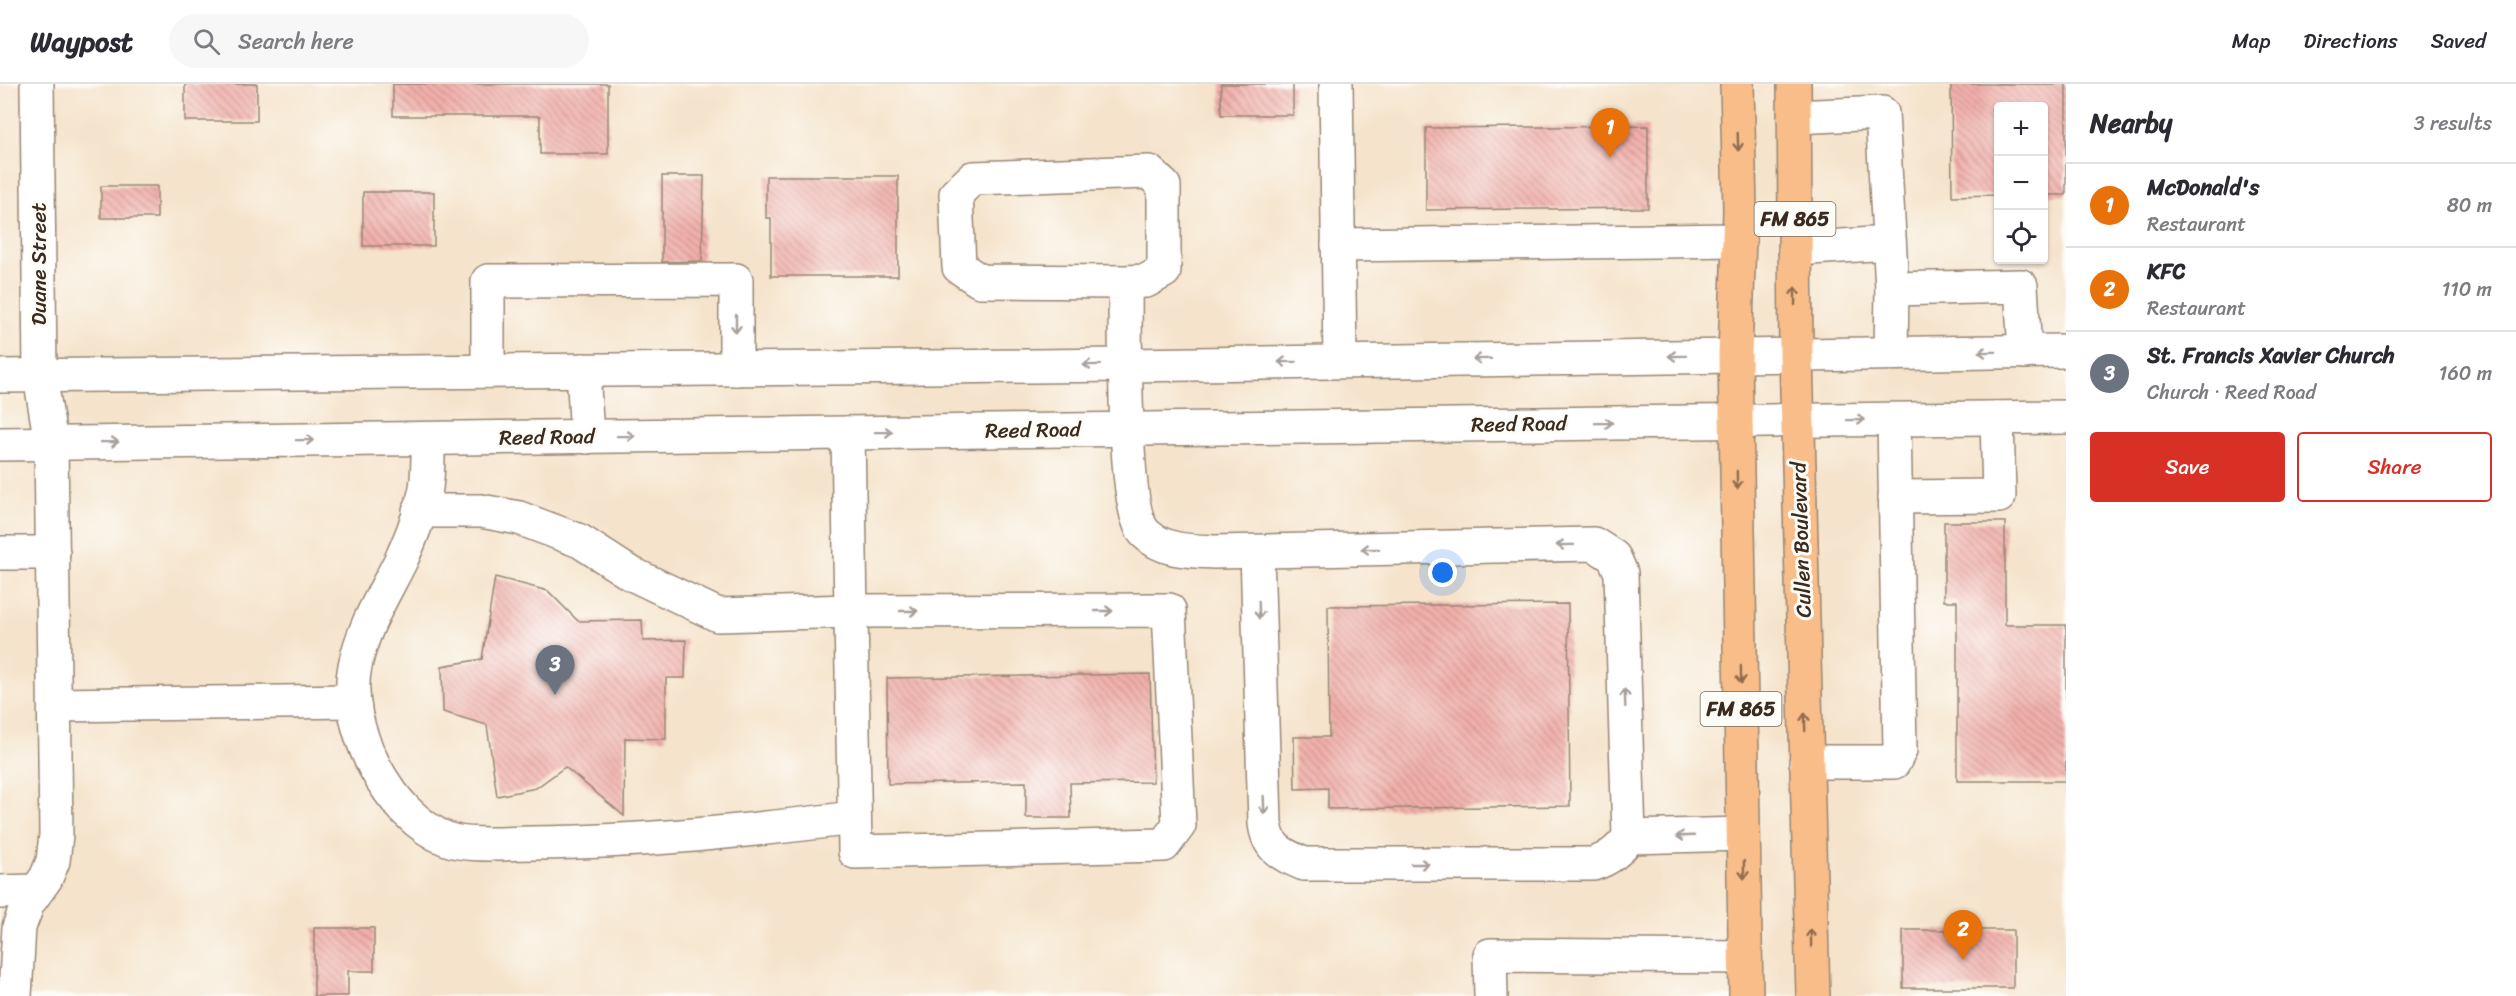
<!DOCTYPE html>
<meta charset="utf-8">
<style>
body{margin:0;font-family:Sriracha,sans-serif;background:#f7f7f7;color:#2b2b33}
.controls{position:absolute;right:18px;top:18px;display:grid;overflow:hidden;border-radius:6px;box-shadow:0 2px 4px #0004}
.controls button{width:54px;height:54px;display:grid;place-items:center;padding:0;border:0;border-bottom:2px solid #e1e1e2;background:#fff;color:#2b2b33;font:30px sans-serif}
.you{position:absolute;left:1443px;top:489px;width:21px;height:21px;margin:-15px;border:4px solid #fff;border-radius:50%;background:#1a73e8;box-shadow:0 0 0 9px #1a73e833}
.badge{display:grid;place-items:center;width:39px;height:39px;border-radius:50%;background:#d93025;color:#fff;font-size:20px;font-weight:700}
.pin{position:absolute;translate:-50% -50px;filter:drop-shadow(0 2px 3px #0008)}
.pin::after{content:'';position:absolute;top:32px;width:21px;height:18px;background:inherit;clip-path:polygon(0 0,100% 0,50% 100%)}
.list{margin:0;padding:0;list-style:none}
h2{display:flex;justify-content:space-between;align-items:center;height:78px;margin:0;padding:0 24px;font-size:26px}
h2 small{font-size:20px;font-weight:400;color:#7c7c81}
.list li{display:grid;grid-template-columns:39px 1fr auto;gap:18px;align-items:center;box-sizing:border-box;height:84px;padding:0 24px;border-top:2px solid #e1e1e2}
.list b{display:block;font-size:22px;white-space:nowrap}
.list p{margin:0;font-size:20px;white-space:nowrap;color:#7c7c81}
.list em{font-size:20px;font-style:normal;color:#7c7c81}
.actions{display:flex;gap:12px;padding:18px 24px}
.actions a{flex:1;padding:14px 0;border:2px solid #d93025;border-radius:6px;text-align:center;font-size:21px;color:#d93025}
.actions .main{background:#d93025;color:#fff}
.icon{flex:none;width:33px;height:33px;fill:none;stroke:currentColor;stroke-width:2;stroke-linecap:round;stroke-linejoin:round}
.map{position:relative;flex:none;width:2066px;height:912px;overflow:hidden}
header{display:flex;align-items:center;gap:36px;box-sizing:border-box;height:84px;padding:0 30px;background:#fff;border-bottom:2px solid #e1e1e2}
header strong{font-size:28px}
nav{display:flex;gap:33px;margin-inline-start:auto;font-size:21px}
.search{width:420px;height:54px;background:#f7f7f7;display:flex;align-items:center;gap:15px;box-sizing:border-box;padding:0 21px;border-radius:33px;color:#7c7c81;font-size:22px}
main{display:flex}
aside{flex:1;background:#fff}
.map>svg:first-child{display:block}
.building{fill:url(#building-back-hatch)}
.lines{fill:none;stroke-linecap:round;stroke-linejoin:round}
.minor-casing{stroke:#988674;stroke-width:36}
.major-casing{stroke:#988674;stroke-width:36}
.minor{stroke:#fff;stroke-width:33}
.major{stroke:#f8bd89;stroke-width:33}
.oneway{stroke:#906c4e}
.oneway2{stroke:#a79f9a}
.labels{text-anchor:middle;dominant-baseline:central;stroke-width:6;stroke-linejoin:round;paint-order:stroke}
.shield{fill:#fdfcf7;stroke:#75695f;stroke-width:1.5}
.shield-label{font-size:20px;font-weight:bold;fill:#3b2a1e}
.street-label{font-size:21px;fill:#3b2a1e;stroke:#fdfcf7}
</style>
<header>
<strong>Waypost</strong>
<div class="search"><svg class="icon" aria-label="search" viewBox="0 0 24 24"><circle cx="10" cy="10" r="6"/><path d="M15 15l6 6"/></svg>Search here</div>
<nav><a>Map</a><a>Directions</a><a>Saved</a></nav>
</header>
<main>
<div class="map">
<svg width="2066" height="912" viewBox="0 0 2066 912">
<defs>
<pattern id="building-back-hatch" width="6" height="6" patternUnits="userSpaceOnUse" patternTransform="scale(1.5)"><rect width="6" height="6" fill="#f2b0ac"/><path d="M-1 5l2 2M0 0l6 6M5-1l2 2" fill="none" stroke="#c58f8b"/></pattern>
</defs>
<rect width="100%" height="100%" fill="#fdfcf7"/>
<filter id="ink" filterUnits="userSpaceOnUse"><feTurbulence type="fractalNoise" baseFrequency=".0167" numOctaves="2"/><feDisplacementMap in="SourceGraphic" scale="12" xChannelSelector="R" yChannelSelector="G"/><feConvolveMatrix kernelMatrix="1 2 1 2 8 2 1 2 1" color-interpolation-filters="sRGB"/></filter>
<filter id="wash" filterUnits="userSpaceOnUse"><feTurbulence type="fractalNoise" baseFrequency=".008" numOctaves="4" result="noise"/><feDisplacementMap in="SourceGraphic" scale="24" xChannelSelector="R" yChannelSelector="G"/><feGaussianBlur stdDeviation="1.35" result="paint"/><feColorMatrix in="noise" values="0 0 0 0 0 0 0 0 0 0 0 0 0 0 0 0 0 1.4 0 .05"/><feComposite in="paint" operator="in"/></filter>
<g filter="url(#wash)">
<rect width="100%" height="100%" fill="#f5e3cb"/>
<g id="blocks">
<g class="building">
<rect x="185" y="0" width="72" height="37"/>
<polygon points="393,0 608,0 608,70 540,70 540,32 393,32"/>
<rect x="1221" y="0" width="72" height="31"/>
<polygon points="1951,0 2066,0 2066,111 2043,111 2043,22 1998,22 1998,111 1952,112"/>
<polygon points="1648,42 1648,124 1426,126 1426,44"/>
<polygon points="662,92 704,92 702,177 662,178"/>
<polygon points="766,92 898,92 898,192 771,192 771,134 766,134"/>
<rect x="101" y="102" width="56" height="32"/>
<rect x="363" y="108" width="71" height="54"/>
<polygon points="1944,438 2005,438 2005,541 2066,541 2066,697 1957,697 1957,517 1944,517"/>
<polygon points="495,493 548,507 578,537 642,536 643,557 686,556 685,594 666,594 666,655 625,654 624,732 565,683 536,704 497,712 487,641 443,628 442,582 482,575"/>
<polygon points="1568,520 1570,722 1328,725 1328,704 1295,705 1294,653 1329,653 1328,522"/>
<polygon points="1150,590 1153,698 1070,699 1071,734 1026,734 1026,698 888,700 887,594"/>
<polygon points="314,844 374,844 374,887 348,887 348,912 314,912"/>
<rect x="1903" y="846" width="110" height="58"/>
</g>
</g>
</g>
<g filter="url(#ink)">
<use href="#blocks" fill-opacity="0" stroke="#988674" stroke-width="1.5"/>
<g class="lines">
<g class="minor-casing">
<g id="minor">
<polyline points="1336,0 1340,277"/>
<polyline points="1794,33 1882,29 1892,205 2021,202 2025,268"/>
<polyline points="1338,161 1739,156"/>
<polyline points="1795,165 1889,159"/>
<path d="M 1125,198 L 1146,197 L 1164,187 L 1164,102 L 1149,88 L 973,94 L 956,110 L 959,183 L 980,197 L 1125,198 C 1126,240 1121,424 1145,449 C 1163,467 1189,467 1214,468 L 1594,460 L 1614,473 L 1621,489 L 1629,753 L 1743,750"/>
<polyline points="1891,269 1892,205"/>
<polyline points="583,286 587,353"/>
<polyline points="488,287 488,197 736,196 736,285"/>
<polyline points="0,292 1127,281 2066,267"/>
<path d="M 429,355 C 427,373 429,392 425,409 C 420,431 411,454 402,474 C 385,509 363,542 355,582 C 342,641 389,733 447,755 C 468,763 509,759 533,759 C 640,758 747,747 854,734"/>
<polyline points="0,360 2066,333"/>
<polyline points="1895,413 1999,412 1997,334"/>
<path d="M 419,427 L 481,427 L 519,434 L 580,457 L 628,488 L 718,531 L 850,527 L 1169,526 L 1179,741 L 1164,761 L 855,768 C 853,628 849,488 848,349"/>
<path d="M 1257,468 L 1265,739 C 1268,765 1281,770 1304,780 L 1593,780 C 1609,775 1619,767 1629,753"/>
<polyline points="0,469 53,469"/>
<polyline points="55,621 352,617"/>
<polyline points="1806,678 1894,678 1900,666 1894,336"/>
<polyline points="0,808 35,807"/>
<polyline points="15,912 19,843 28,819 46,794 53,777 56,751 51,359 40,292 37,0"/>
<polyline points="1491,912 1490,871 1745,873"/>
</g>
</g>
<g class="major-casing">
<g id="major">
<polyline points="1737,0 1740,126 1735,271 1746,912"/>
<polyline points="1794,0 1796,270 1813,912"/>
</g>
</g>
<use href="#minor" class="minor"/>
<use href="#major" class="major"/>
</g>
<defs><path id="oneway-shaft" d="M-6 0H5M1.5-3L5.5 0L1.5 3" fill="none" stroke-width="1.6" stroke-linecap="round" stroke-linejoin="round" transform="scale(1.5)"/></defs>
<g class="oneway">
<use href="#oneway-shaft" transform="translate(1738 58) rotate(88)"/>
<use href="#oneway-shaft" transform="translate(1795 212) rotate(-90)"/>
<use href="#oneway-shaft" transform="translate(1737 396) rotate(89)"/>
<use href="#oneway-shaft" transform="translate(1741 591) rotate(89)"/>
<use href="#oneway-shaft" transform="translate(1805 638) rotate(-91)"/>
<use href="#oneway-shaft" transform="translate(1744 786) rotate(89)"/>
<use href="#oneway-shaft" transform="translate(1811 854) rotate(-91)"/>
</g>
<g class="oneway2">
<use href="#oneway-shaft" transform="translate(736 240) rotate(90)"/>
<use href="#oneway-shaft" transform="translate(1987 268) rotate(179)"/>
<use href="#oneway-shaft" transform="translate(1677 272) rotate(179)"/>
<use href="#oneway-shaft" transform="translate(1482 275) rotate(179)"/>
<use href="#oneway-shaft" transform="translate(1287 278) rotate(179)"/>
<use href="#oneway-shaft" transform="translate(1092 281) rotate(179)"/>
<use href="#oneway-shaft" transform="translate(1856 336) rotate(-1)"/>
<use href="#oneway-shaft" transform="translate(1604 339) rotate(-1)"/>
<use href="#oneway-shaft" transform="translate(884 348) rotate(-1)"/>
<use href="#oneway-shaft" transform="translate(626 352) rotate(-1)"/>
<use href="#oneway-shaft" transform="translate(305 356) rotate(-1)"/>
<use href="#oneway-shaft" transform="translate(110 358) rotate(-1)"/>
<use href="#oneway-shaft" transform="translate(1565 461) rotate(179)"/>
<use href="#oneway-shaft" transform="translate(1370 465) rotate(179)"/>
<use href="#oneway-shaft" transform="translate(1259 526) rotate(88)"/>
<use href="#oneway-shaft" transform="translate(909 527)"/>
<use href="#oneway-shaft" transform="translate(1104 527)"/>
<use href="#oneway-shaft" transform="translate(1625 614) rotate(-92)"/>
<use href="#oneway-shaft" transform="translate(1264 721) rotate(88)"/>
<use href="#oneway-shaft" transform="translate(1685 752) rotate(178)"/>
<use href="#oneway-shaft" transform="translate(1420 780)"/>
</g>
</g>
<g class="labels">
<g class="shield">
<rect x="1754.5" y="118" width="81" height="34" rx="4.5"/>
<rect x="1700.5" y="608" width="81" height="34" rx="4.5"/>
</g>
<g class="shield-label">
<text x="1795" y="135">FM 865</text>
<text x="1741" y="625">FM 865</text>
</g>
<g class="street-label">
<text transform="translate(39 180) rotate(-90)">Duane Street</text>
<text transform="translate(1519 340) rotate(-1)">Reed Road</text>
<text transform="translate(1033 346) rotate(-1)">Reed Road</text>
<text transform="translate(547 353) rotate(-1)">Reed Road</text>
<text transform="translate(1801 456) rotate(-92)">Cullen Boulevard</text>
</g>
</g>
</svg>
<div class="controls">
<button>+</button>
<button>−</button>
<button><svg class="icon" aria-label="locate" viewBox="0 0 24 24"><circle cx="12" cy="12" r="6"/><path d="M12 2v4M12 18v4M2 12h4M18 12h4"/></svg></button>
</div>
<div class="you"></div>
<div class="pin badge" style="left:1610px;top:74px;background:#e8710a">1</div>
<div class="pin badge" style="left:1963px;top:876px;background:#e8710a">2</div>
<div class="pin badge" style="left:555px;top:611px;background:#6b7280">3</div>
</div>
<aside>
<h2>Nearby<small>3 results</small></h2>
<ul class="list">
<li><span class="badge" style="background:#e8710a">1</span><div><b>McDonald's</b><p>Restaurant</p></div><em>80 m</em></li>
<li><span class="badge" style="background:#e8710a">2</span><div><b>KFC</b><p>Restaurant</p></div><em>110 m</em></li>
<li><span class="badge" style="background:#6b7280">3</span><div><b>St. Francis Xavier Church</b><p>Church · Reed Road</p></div><em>160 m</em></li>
</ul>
<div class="actions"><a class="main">Save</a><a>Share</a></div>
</aside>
</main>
